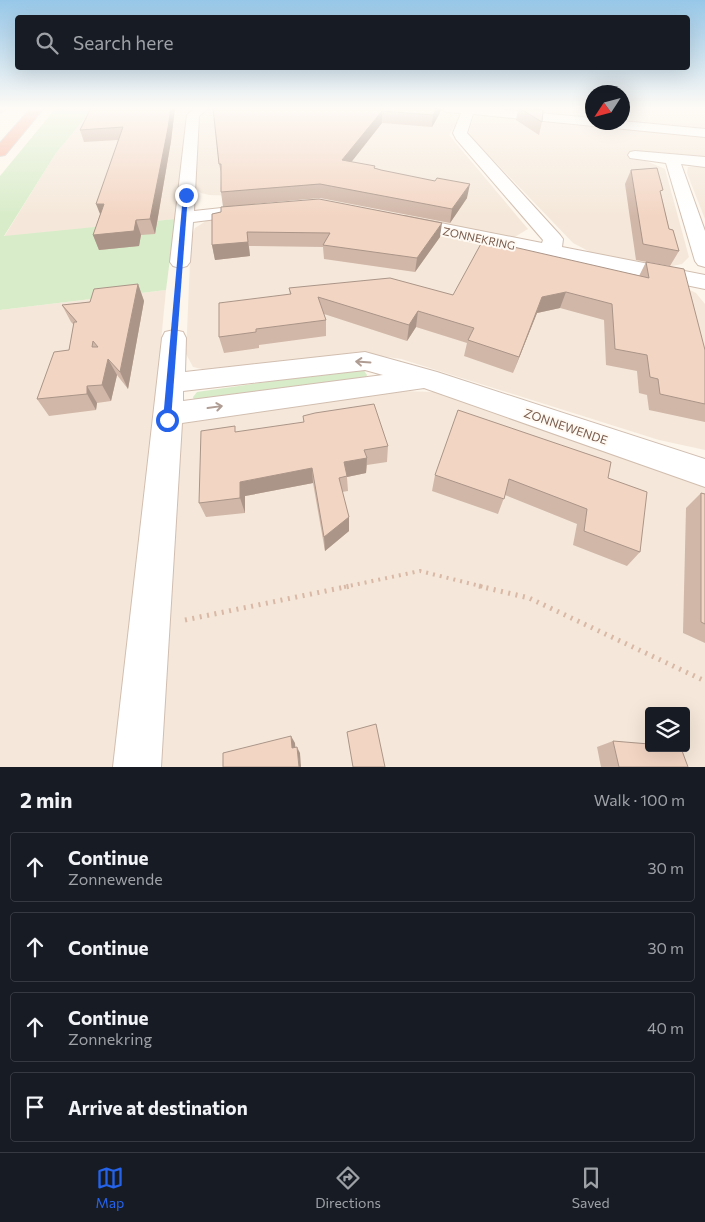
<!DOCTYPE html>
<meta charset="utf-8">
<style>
body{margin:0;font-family:Commissioner,sans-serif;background:#20242c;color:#f1f3f6}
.controls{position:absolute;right:15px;bottom:15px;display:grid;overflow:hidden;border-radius:5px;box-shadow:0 5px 20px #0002}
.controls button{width:45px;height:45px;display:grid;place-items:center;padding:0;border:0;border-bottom:1px solid #363941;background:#171b24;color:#f1f3f6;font:25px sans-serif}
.compass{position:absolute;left:585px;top:85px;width:45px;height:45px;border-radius:50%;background:#171b24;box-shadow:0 5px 20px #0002;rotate:234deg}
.stop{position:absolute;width:15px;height:15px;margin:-11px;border:4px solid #2563eb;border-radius:50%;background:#fff}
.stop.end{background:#2563eb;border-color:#fff;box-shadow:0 1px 5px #0008}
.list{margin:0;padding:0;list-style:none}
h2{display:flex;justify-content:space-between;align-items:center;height:65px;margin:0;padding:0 20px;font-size:21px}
h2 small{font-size:16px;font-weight:400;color:#9ea1a6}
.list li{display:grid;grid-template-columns:32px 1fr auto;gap:15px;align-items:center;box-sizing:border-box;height:70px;margin:0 10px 10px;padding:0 10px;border:1px solid #363941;border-radius:5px}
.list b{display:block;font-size:19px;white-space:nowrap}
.list p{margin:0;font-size:16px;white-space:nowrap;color:#9ea1a6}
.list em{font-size:16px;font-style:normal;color:#9ea1a6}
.icon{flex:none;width:28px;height:28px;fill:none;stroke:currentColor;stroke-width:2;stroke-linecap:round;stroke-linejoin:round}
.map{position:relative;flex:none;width:705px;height:767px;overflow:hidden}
.search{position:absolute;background:#171b24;box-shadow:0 5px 20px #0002;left:15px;right:15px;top:15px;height:55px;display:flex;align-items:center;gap:12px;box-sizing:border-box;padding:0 18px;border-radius:5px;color:#9ea1a6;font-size:19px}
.sheet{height:385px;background:#171b24}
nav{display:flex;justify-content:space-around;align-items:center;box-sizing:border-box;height:70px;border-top:1px solid #363941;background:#171b24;font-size:14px;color:#9ea1a6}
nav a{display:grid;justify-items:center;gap:2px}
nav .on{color:#2563eb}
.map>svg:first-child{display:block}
.residential{fill:#f5e8da;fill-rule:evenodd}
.green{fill:#d8ecc9}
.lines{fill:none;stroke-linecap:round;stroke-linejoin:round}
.minor-casing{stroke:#d1beb0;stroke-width:2}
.highway-casing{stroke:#dad1cd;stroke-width:2}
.path-far2{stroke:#d9b8a5;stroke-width:2.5;stroke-dasharray:1 3;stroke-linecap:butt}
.path-far1{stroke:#d9b8a5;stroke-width:4;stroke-dasharray:2 5;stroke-linecap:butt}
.path{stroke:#d9b8a5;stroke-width:5;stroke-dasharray:2 5.5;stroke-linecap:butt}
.minor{fill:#fff;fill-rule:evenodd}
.highway{fill:#f7b7a3;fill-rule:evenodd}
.wall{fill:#d1b7a8}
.shaded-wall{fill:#aa9588}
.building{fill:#f3d5c3;stroke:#aa9588;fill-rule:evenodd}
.oneway{stroke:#af9d94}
.route{fill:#2563eb}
.labels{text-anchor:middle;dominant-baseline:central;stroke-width:4;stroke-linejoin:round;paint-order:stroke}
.far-street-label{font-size:11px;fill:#7a5c4d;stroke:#fffaf3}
.street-label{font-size:12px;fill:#7a5c4d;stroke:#fffaf3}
</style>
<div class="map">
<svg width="705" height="767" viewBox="0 0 705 767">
<rect width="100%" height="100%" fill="#fdf6ec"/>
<g class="residential">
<polygon points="93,108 195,108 187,114 175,219 4,237 56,153"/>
<polygon points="208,108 419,108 458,113 460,116 449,135 528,229 513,238 327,202 293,198 209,195 201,193 194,187 198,117"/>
<polygon points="475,108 592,108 592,119 582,118"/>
<polygon points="622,108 705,108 705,130 623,122"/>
<polygon points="481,113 705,135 705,158 630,151 630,157 639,158 665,169 689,257 682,264 668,267 638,264 594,254 573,243 476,142 469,138 468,135 474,116"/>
<polygon points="705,165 705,219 687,173 688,167"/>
<polygon points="343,214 489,247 680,285 696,293 705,304 705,450 659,440 401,359 359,353 206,370 193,367 186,354 191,238 195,228 206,221 226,216"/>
<polygon points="166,290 154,414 113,767 0,767 0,310"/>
<path d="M 401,391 L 435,392 L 705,484 L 705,767 L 159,767 L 180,424 ZM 649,711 L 686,711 L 686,748 L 649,748 Z"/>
</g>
<g class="green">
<polygon points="56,108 93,108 56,153 4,236 175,219 166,290 0,310 0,176"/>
<polygon points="362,368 367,375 365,381 194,401 193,397 197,392"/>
</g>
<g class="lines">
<g class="minor-casing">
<g id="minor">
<polygon points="195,108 209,108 199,116 194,211 249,205 255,206 258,210 255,214 249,215 193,222 190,262 187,266 180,268 173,266 170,262 187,115"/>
<polygon points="440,108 487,108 592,118 592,122 622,122 622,121 705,129 705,137 473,114 467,133 560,235 563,239 562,247 705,275 705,289 398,226 396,222 398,218 405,216 542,243 543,240 456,139 453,133 461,113 446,112"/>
<polygon points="635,151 705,157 705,167 681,164 705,231 705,267 698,265 695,261 666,163 630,158 628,155 630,152"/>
<path d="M 174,330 L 183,332 L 186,338 L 185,372 L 365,352 L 437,372 L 705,459 L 705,487 L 424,388 L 182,423 L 161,767 L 113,767 L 162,338 L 165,332 ZM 365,370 L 383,375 L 183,401 L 183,391 Z"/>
</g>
</g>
<g class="highway-casing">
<g id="highway">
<polygon points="0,108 6,108 6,109 0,113"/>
<polygon points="31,108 44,108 5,155 0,156 0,143"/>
</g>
</g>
<polyline class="path-far2" points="175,315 178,284"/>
<polyline class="path-far1" points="344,587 420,571 484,587"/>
<g class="path">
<polyline points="479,586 529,598 705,681"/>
<polyline points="185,620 350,586"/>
</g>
<use href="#minor" class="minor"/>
<use href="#highway" class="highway"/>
</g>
<g class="wall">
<polygon points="91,108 175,108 171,141 155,234 141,235 139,246 99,250 93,235 100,215 118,140 84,142 80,130"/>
<polygon points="213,108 441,111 432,127 382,123 351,162 375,168 467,198 450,223 320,198 223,207 221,192 221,173 219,164"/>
<polygon points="508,108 542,108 542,122 539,135 516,120 518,109"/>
<polygon points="631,170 661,194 669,229 679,251 670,266 636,260 625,184"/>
<polygon points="212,214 440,237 415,272 324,259 323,247 249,246 250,256 215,260 212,245"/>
<polygon points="646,262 705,350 705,422 649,410 647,395 639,393 637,371 606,365 604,320 560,308 537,313 513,373 464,356 467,343 416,327 407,341 324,314 326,320 326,336 259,345 259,348 224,353 219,337 290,295 289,288 453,295 639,276"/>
<polygon points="138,284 144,301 128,389 117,375 111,401 97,403 96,410 49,416 37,399 69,350 74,325 71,322 62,305 90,302"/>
<polygon points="237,432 388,446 387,462 367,465 366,473 347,477 348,491 342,492 349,517 349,531 325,551 313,483 245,496 245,513 206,517 199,503"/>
<polygon points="435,475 608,478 640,552 627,566 573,545 577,524 505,495 498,514 432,491"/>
<polygon points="701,493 705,494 705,643 683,633 686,508"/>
<polygon points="613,741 688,767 601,767 597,747"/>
</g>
<g class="shaded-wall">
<polygon points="171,108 175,108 171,141 155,234 150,219"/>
<polygon points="437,108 441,108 441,111 432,127 433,115"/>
<polygon points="382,111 382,123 342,174 342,160"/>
<polygon points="470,184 467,198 450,223 452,209"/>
<polygon points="96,204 104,204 102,219"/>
<polygon points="136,220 141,235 139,246 99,250 93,235"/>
<polygon points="442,223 440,237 415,272 417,258"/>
<polygon points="247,232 250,256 215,260 212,245"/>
<polygon points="138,284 144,301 128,389 120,372"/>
<polygon points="566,292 560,308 537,313 513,373 519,357 542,297"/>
<polygon points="418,311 416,327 407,341 409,325"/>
<polygon points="108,359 117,375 111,401 102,385"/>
<polygon points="87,386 97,403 96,410 87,394"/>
<polygon points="367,458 366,473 347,477 344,462"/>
<polygon points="312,468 313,483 245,496 245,513 240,498 240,482"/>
<polygon points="349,517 349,531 325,551 324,537"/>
<polygon points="291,736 295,743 296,754 292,748"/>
<polygon points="297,747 300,753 301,767 299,767"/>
</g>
<g class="building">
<polygon points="91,108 171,108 168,128 150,219 136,220 134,231 93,235 104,204 96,204 123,127 80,130"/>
<polygon points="213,108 437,108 433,115 382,111 342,160 375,166 374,168 381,170 435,181 437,178 470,184 452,209 320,184 221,192 221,164 219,164"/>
<polygon points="519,108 543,110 542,122"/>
<polygon points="657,168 663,190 660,191 669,229 673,230 679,251 643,244 631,170"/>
<polygon points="319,199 442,223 417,258 323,245 330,233 247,232 248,242 212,245 212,214 221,212 221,207"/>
<polygon points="483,240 649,278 646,262 684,269 705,350 705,404 660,394 658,379 650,377 647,355 615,349 612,304 566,292 542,297 519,357 468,340 474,328 418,311 409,325 318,297 326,320 256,329 256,332 219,337 219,303 291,294 289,288 390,278 453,295"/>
<path d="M 138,284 L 120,372 L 108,359 L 102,385 L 87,386 L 87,394 L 37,399 L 54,352 L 69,350 L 74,322 L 77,322 L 62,305 L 90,302 L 94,289 ZM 93,341 L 98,347 L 92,347 Z"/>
<polygon points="374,404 388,446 364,450 367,458 344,462 347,476 339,478 349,517 324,537 312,468 240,482 240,498 199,503 201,431 235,426 235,432 304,422 303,416 315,413"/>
<polygon points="458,410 611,462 608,478 647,492 640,552 584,531 587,509 509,479 504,499 435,475"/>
<polygon points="701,493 705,494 705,624 701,622"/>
<polygon points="376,724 385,767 353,767 347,732"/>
<polygon points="291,736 292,748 297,747 299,767 223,767 223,753"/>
<polygon points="613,741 649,744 649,748 681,748 688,767 619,767"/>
</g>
<defs><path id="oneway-shaft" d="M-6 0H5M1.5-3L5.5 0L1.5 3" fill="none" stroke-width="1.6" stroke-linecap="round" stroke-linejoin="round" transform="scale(1.25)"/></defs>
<g class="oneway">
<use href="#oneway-shaft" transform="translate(363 362) rotate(-176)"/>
<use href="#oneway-shaft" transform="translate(215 407) rotate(-8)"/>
</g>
<linearGradient id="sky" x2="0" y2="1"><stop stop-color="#97c7e8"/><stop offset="0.5" stop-color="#fefbf6"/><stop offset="1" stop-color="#fefbf6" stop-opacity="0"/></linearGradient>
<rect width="705" height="216" fill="url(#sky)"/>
<polygon class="route" points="186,193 188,195 171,420 167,424 163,420 183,195"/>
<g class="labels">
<g class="far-street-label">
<text transform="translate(479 238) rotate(12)">ZONNEKRING</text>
</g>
<g class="street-label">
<text transform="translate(566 426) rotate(19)">ZONNEWENDE</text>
</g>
</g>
</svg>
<div class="controls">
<button><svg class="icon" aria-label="layers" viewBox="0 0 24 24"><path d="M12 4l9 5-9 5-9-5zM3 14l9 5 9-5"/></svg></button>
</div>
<svg class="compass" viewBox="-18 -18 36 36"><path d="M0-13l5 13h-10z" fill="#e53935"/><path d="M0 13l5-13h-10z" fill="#9ea1a6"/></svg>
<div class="stop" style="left:167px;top:420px"></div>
<div class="stop end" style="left:186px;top:195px"></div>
<div class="search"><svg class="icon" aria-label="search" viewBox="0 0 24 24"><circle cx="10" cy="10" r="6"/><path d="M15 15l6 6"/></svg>Search here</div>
</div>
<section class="sheet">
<h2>2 min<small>Walk · 100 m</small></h2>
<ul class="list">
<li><svg class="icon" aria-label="ahead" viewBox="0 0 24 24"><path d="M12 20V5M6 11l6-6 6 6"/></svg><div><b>Continue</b><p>Zonnewende</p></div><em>30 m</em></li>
<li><svg class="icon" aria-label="ahead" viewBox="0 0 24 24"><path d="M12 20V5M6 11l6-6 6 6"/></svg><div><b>Continue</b></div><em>30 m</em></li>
<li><svg class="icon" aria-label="ahead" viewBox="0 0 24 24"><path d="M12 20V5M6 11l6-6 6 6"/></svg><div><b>Continue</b><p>Zonnekring</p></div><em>40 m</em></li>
<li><svg class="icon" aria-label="arrive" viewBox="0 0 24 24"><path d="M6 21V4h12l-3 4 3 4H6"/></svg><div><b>Arrive at destination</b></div></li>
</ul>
</section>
<nav>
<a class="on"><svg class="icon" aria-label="map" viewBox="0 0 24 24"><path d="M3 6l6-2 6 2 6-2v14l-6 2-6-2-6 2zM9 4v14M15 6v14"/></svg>Map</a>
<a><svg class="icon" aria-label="directions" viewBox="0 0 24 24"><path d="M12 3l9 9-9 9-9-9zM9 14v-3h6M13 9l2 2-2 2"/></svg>Directions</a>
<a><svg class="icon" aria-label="saved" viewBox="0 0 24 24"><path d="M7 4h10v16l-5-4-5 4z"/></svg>Saved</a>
</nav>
